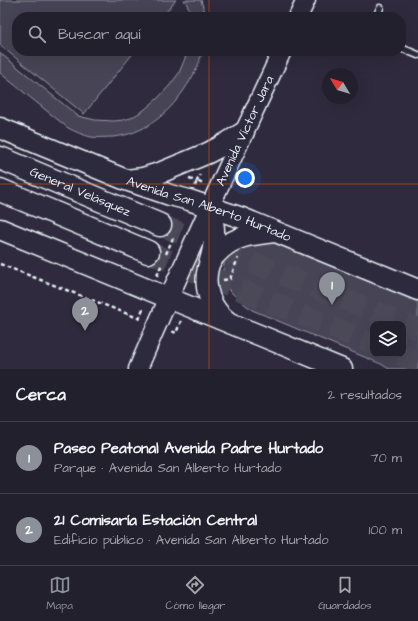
<!DOCTYPE html>
<html lang="es">
<meta charset="utf-8">
<style>
body{margin:0;font-family:"Architects Daughter",sans-serif;background:#2f2d3a;color:#f1f3f6}
.controls{position:absolute;right:12px;bottom:12px;display:grid;overflow:hidden;border-radius:8px;box-shadow:0 4px 16px #0002}
.controls button{width:36px;height:36px;display:grid;place-items:center;padding:0;border:0;border-bottom:1px solid #403e4a;background:#23202e;color:#f1f3f6;font:20px sans-serif}
.compass{position:absolute;left:322px;top:68px;width:36px;height:36px;border-radius:50%;background:#23202e;box-shadow:0 4px 16px #0002;rotate:308deg}
.you{position:absolute;left:245px;top:178px;width:14px;height:14px;margin:-10px;border:3px solid #fff;border-radius:50%;background:#1a73e8;box-shadow:0 0 0 6px #1a73e833}
.badge{display:grid;place-items:center;width:26px;height:26px;border-radius:50%;background:#8c9099;color:#fff;font-size:13px;font-weight:700}
.pin{position:absolute;translate:-50% -33px;filter:drop-shadow(0 1px 2px #0008)}
.pin::after{content:'';position:absolute;top:21px;width:14px;height:12px;background:inherit;clip-path:polygon(0 0,100% 0,50% 100%)}
.list{margin:0;padding:0;list-style:none}
h2{display:flex;justify-content:space-between;align-items:center;height:52px;margin:0;padding:0 16px;font-size:17px}
h2 small{font-size:13px;font-weight:400;color:#a3a3aa}
.list li{display:grid;grid-template-columns:26px 1fr auto;gap:12px;align-items:center;box-sizing:border-box;height:72px;padding:0 16px;border-top:1px solid #403e4a}
.list b{display:block;font-size:15px;white-space:nowrap}
.list p{margin:0;font-size:13px;white-space:nowrap;color:#a3a3aa}
.list em{font-size:13px;font-style:normal;color:#a3a3aa}
.icon{flex:none;width:22px;height:22px;fill:none;stroke:currentColor;stroke-width:2;stroke-linecap:round;stroke-linejoin:round}
.map{position:relative;flex:none;width:418px;height:369px;overflow:hidden}
.search{position:absolute;background:#23202e;box-shadow:0 4px 16px #0002;left:12px;right:12px;top:12px;height:44px;display:flex;align-items:center;gap:10px;box-sizing:border-box;padding:0 14px;border-radius:16px;color:#a3a3aa;font-size:15px}
.sheet{height:196px;background:#23202e}
nav{display:flex;justify-content:space-around;align-items:center;box-sizing:border-box;height:56px;border-top:1px solid #403e4a;background:#23202e;font-size:11px;color:#a3a3aa}
nav a{display:grid;justify-items:center;gap:2px}
nav .on{color:#8c9099}
.map>svg:first-child{display:block}
.green{fill:#464455;stroke:#979aa6;fill-rule:evenodd}
.lines{fill:none;stroke-linecap:round;stroke-linejoin:round}
.highway-tunnel{stroke:#4b4859;stroke-width:22;stroke-dasharray:22 11;stroke-linecap:butt}
.lane-casing{stroke:#e8f1f8;stroke-width:9}
.secondary-casing{stroke:#e8f1f8;stroke-width:21}
.primary-casing{stroke:#e8f1f8;stroke-width:23}
.highway-casing{stroke:#e8f1f8;stroke-width:25}
.path{stroke:#e8f1f8;stroke-width:2.5;stroke-dasharray:4 3;stroke-linecap:butt}
.lane{stroke:#2f2a3d;stroke-width:6}
.secondary{stroke:#2f2a3d;stroke-width:18}
.primary{stroke:#2f2a3d;stroke-width:20}
.highway{stroke:#2f2a3d;stroke-width:22}
.grid{fill:none;stroke:#e8590c;stroke-width:1;stroke-opacity:0.55}
.labels{text-anchor:middle;dominant-baseline:central;stroke-width:4;stroke-linejoin:round;paint-order:stroke}
.street-label{font-size:13px;fill:#e8f1f8;stroke:#2f2a3d}
</style>
<div class="map">
<svg width="418" height="369" viewBox="0 0 418 369">
<rect width="100%" height="100%" fill="#2f2a3d"/>
<filter id="ink" filterUnits="userSpaceOnUse"><feTurbulence type="fractalNoise" baseFrequency=".025" numOctaves="2"/><feDisplacementMap in="SourceGraphic" scale="8" xChannelSelector="R" yChannelSelector="G"/><feConvolveMatrix kernelMatrix="1 2 1 2 8 2 1 2 1" color-interpolation-filters="sRGB"/></filter>
<g filter="url(#ink)">
<g class="green">
<polygon points="0,0 176,0 162,17 17,17 17,51 135,51 84,114 0,45"/>
<path d="M 184,0 L 201,0 L 203,7 L 205,17 L 191,17 C 190,11 188,5 184,0 Z"/>
<path d="M 188,51 L 202,51 C 200,65 192,78 184,90 C 167,115 144,134 113,137 C 106,137 98,138 91,137 C 83,135 76,132 68,128 L 0,73 L 0,53 L 78,116 L 95,120 L 114,121 L 123,120 L 131,118 L 144,110 L 158,98 L 170,85 L 179,73 Z"/>
<path d="M 251,240 L 273,243 L 418,301 L 418,369 L 389,369 L 381,364 L 252,310 L 237,298 L 227,288 L 222,275 L 225,259 L 237,244 ZM 373,324 L 403,324 L 403,354 L 373,354 Z"/>
</g>
<g class="lines">
<g class="highway-tunnel">
<polyline points="160,225 418,329"/>
<polyline points="148,252 373,344"/>
<polyline points="399,354 418,362"/>
</g>
<g class="lane-casing">
<g id="lane">
<polyline points="376,17 380,8"/>
<polyline points="401,48 418,55"/>
</g>
</g>
<g class="secondary-casing">
<g id="secondary">
<polyline points="298,17 306,0"/>
<path id="s1" d="M 138,369 C 183,262 233,156 282,51"/>
</g>
</g>
<g class="primary-casing">
<g id="primary">
<path id="s2" d="M 0,128 L 126,180 L 170,195 L 189,200 L 242,218 L 418,290"/>
<polyline points="127,180 143,178 162,172 208,153 225,144 244,132"/>
<path d="M 209,207 C 212,217 215,227 214,238 C 214,248 211,258 208,268 C 203,288 211,309 227,321"/>
<polyline points="0,229 342,369"/>
<path d="M 210,262 C 227,237 247,235 275,232"/>
</g>
</g>
<g class="highway-casing">
<g id="highway">
<path id="s3" d="M 0,158 L 160,225"/>
<polyline points="0,190 148,252"/>
</g>
</g>
<g class="path">
<polyline points="189,179 197,181 200,175"/>
<polyline points="195,186 197,181 203,184"/>
<polyline points="166,254 173,238"/>
<polyline points="0,264 143,320"/>
<polyline points="157,276 162,264"/>
<polyline points="223,280 230,279 238,258"/>
<polyline points="139,319 144,306"/>
<polyline points="172,331 176,333 181,321"/>
</g>
<use href="#lane" class="lane"/>
<use href="#secondary" class="secondary"/>
<use href="#primary" class="primary"/>
<use href="#highway" class="highway"/>
</g>
</g>
<path class="grid" d="M 209,0 L 209,17M 209,51 L 209,369M 0,184 L 418,184"/>
<g class="labels">
<g class="street-label">
<text stroke="none"><textPath href="#s1" startOffset="261">Avenida Víctor Jara</textPath></text>
<text stroke="none"><textPath href="#s3" startOffset="87">General Velásquez</textPath></text>
<text stroke="none"><textPath href="#s2" startOffset="224">Avenida San Alberto Hurtado</textPath></text>
</g>
</g>
</svg>
<div class="controls">
<button><svg class="icon" aria-label="layers" viewBox="0 0 24 24"><path d="M12 4l9 5-9 5-9-5zM3 14l9 5 9-5"/></svg></button>
</div>
<svg class="compass" viewBox="-18 -18 36 36"><path d="M0-13l5 13h-10z" fill="#e53935"/><path d="M0 13l5-13h-10z" fill="#a3a3aa"/></svg>
<div class="you"></div>
<div class="pin badge" style="left:332px;top:305px">1</div>
<div class="pin badge" style="left:85px;top:331px">2</div>
<div class="search"><svg class="icon" aria-label="search" viewBox="0 0 24 24"><circle cx="10" cy="10" r="6"/><path d="M15 15l6 6"/></svg>Buscar aquí</div>
</div>
<section class="sheet">
<h2>Cerca<small>2 resultados</small></h2>
<ul class="list">
<li><span class="badge">1</span><div><b>Paseo Peatonal Avenida Padre Hurtado</b><p>Parque · Avenida San Alberto Hurtado</p></div><em>70 m</em></li>
<li><span class="badge">2</span><div><b>21 Comisaría Estación Central</b><p>Edificio público · Avenida San Alberto Hurtado</p></div><em>100 m</em></li>
</ul>
</section>
<nav>
<a class="on"><svg class="icon" aria-label="map" viewBox="0 0 24 24"><path d="M3 6l6-2 6 2 6-2v14l-6 2-6-2-6 2zM9 4v14M15 6v14"/></svg>Mapa</a>
<a><svg class="icon" aria-label="directions" viewBox="0 0 24 24"><path d="M12 3l9 9-9 9-9-9zM9 14v-3h6M13 9l2 2-2 2"/></svg>Cómo llegar</a>
<a><svg class="icon" aria-label="saved" viewBox="0 0 24 24"><path d="M7 4h10v16l-5-4-5 4z"/></svg>Guardados</a>
</nav>
